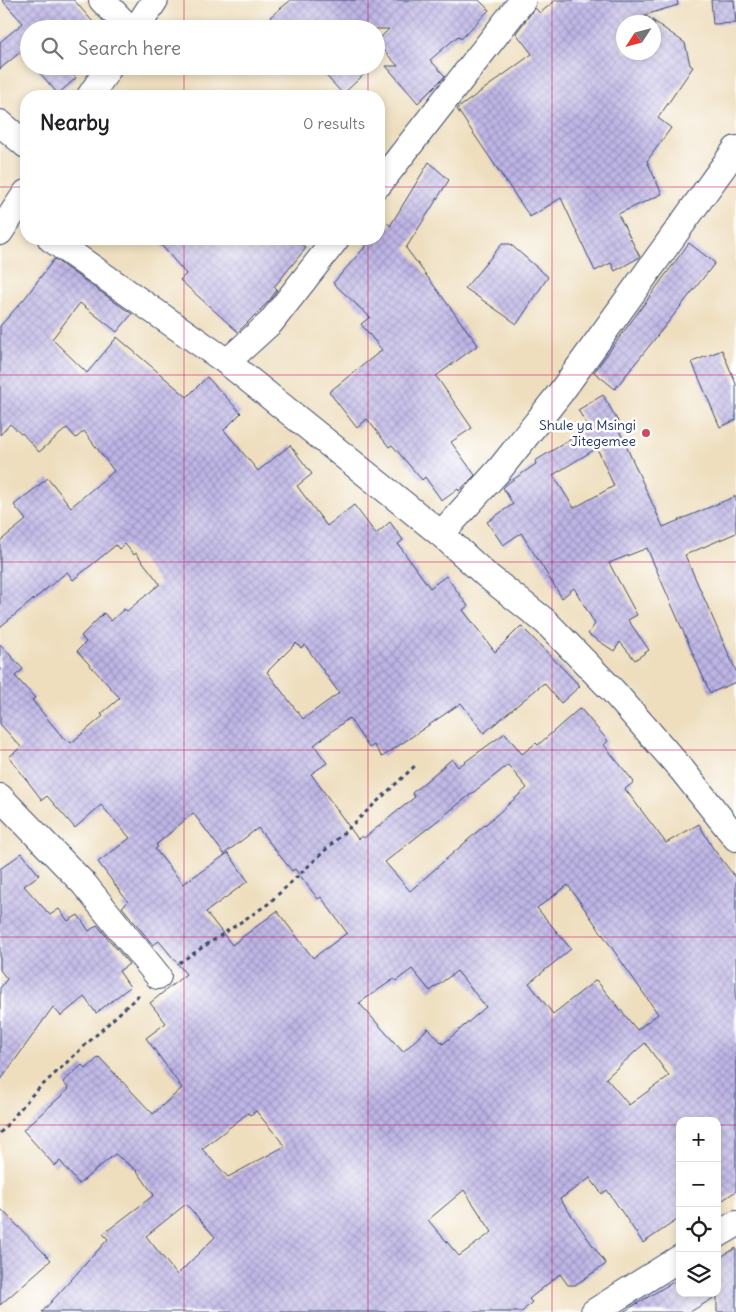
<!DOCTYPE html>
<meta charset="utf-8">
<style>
body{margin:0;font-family:Delius,sans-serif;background:#f6f6f6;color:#202124}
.controls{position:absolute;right:15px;bottom:15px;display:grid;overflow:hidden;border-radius:10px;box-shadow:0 2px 8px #0003}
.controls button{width:45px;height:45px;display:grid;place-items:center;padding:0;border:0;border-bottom:1px solid #e0e0e0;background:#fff;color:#202124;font:25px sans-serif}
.compass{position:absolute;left:616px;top:15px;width:45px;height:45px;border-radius:50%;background:#fff;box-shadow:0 2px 8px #0003;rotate:234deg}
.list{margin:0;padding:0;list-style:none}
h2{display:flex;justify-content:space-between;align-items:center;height:65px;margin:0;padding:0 20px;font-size:21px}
h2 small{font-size:16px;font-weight:400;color:#757577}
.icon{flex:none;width:28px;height:28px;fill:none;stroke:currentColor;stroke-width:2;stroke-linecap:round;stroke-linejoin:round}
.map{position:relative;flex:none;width:736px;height:1312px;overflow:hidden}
.search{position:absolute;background:#fff;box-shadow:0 2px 8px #0003;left:20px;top:20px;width:365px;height:55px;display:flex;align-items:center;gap:12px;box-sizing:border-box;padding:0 18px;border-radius:28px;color:#757577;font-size:19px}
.panel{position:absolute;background:#fff;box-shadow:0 2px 8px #0003;left:20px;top:90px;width:365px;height:155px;border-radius:20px}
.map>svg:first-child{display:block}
.building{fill:url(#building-cross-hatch);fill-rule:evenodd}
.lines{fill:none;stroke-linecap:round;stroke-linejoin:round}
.minor-casing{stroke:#3b496c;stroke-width:28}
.path{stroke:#3b496c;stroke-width:3;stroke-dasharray:4 4;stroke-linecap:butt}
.minor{stroke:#fff;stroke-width:26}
.grid{fill:none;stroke:#c2185b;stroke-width:1;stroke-opacity:0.55}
.poi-dot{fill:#d1495b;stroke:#fff;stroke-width:2}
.labels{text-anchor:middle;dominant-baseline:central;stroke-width:5;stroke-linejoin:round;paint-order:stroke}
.poi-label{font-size:14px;fill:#1b2f5e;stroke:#fff;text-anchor:end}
</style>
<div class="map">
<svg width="736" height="1312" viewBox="0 0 736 1312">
<defs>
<pattern id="building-cross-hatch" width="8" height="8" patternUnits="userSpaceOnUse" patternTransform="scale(1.25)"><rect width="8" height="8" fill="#bfb6e6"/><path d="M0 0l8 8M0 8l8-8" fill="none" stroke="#9a94be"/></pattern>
</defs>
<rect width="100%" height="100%" fill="#fff"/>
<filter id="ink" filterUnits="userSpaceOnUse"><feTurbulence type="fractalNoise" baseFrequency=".02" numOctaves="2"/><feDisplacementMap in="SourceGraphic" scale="10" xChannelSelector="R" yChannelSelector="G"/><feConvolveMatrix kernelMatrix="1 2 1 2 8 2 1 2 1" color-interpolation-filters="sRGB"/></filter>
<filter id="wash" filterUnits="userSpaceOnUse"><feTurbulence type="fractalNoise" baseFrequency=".0096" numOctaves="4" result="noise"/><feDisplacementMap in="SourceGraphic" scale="20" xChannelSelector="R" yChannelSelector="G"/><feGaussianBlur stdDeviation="1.12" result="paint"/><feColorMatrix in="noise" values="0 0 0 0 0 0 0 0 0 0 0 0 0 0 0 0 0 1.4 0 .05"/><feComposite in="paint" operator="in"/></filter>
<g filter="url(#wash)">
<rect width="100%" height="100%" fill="#eedebe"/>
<g id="blocks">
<g class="building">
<polygon points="2,0 74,0 99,29 29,29 29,45 0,69 0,42 23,23"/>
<polygon points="291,0 479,0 489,10 461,39 458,36 430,60 445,76 418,103 386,66 398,66 376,42 389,29 279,29 270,17"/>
<path d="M 556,0 L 677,0 L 678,5 L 645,15 L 685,43 L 690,65 L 693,67 L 658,118 L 671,128 L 647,161 L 662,194 L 618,214 L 640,257 L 615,271 L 611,263 L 595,271 L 561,198 L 530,217 L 457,109 L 532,54 L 516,33 L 535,8 L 540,13 ZM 624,22 L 654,22 L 654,52 L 624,52 Z"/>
<polygon points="711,0 734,0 736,23 713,24"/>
<polygon points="34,66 66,66 76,78 58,94"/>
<polygon points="317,66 373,66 343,94"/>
<polygon points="429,162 449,180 406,248 478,345 436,376 472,428 451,442 475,475 459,491 458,489 442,501 425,477 422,480 392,445 389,447 367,419 357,428 329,392 382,350 361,324 370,317 333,283 372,239 379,239 379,231 387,222 390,226"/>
<polygon points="156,239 295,239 306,248 274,287 277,290 268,302 238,332 180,280 186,274"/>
<polygon points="689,243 715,263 615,389 594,372"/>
<polygon points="502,244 510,244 548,277 517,324 465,288"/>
<path d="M 54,259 L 132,314 L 117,332 L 80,303 L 52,339 L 87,373 L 117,337 L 187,397 L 207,377 L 241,413 L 224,430 L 258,471 L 290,445 L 312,474 L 297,486 L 327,526 L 354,505 L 376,534 L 390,522 L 403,540 L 398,544 L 430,588 L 446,576 L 468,606 L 463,610 L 495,652 L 521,626 L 580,686 L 561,703 L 544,683 L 484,733 L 461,703 L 382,757 L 374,745 L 369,748 L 349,718 L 314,745 L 327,763 L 311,774 L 358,839 L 362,836 L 364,838 L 415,797 L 412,793 L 452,759 L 458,767 L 505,733 L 522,754 L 536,743 L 538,745 L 580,708 L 608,741 L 604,745 L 634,782 L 625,789 L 666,843 L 699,824 L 712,847 L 736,878 L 736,1191 L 717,1204 L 717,1121 L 680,1121 L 680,1218 L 643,1243 L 607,1190 L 602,1194 L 590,1178 L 560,1199 L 606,1264 L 575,1285 L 568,1285 L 560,1274 L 529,1299 L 532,1302 L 522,1312 L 42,1312 L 108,1239 L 103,1234 L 154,1195 L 137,1171 L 115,1154 L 79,1184 L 60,1161 L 55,1166 L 23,1130 L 69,1089 L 63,1082 L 82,1065 L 86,1069 L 99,1057 L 153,1114 L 182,1088 L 146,1038 L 166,1023 L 150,1003 L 186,974 L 159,941 L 153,945 L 122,907 L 128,902 L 98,862 L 130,838 L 101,805 L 75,828 L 47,796 L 42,800 L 9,757 L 21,747 L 0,724 L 0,644 L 23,669 L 15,676 L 35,698 L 32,700 L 65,740 L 67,739 L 71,743 L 103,716 L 101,714 L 120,698 L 77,651 L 86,642 L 81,636 L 104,613 L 111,621 L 124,609 L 127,611 L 160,584 L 136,553 L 134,555 L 125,544 L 119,549 L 116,545 L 73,580 L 67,572 L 0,627 L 0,541 L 26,520 L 14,505 L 48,478 L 71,507 L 114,471 L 84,431 L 76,438 L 67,428 L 39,452 L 22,433 L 21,434 L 10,424 L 0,435 L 0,326 L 25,298 ZM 296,643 L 301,648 L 305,645 L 339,693 L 303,719 L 267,672 ZM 508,765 L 527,788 L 410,891 L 385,862 ZM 193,813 L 224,854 L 258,828 L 292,871 L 295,869 L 318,899 L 321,897 L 347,933 L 313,958 L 277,911 L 232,945 L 206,912 L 248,881 L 228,853 L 183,884 L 155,849 L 158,847 L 156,845 ZM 568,885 L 658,1014 L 637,1030 L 596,980 L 553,1014 L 529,983 L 571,949 L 537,908 ZM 412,969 L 430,991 L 457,971 L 486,1007 L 443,1044 L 428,1028 L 403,1052 L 359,1003 L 394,979 L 396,981 ZM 645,1043 L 669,1076 L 629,1105 L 606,1078 ZM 256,1111 L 285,1146 L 228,1177 L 202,1149 L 248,1113 L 250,1115 ZM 464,1190 L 492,1232 L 459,1256 L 428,1220 ZM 186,1204 L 215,1237 L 177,1275 L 146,1236 Z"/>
<polygon points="722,350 736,384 736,420 720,427 692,362"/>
<path d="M 603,395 L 620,425 L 617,426 L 663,527 L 736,496 L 736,533 L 685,555 L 736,671 L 736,682 L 710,693 L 647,548 L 609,563 L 637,615 L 628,620 L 649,650 L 635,660 L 620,642 L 614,651 L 588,634 L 595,624 L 574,588 L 562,598 L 521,533 L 503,545 L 487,522 L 513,504 L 503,488 L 508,483 L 536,464 L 535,461 L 589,428 L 578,410 ZM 597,448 L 614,486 L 574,508 L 553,475 Z"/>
<polygon points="22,853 39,875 24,886 50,915 59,909 68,921 78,915 89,931 97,925 129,964 119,971 130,987 96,1013 84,997 61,1016 53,1007 0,1081 0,988 7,979 0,970 0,869"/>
<polygon points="0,1208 51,1260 0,1305"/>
<polygon points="736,1248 736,1312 717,1312 717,1296 690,1312 623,1312 680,1278 680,1293 717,1293 717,1259"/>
</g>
</g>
</g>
<g filter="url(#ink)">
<use href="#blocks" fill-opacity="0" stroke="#3b496c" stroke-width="1"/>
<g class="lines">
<g class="minor-casing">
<g id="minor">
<polyline points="102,0 130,29"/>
<polyline points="136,29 155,0"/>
<polyline points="90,96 110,66"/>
<polyline points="0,123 26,145"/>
<polyline points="379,184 523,0"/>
<polyline points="0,232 26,193"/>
<polyline points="51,239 227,362 441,534 485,574 546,622 613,691 682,770 736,838"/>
<polyline points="227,362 271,322 336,239"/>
<polyline points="441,534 499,470 561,392 736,149"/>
<polyline points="0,797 84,884 158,976"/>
<polyline points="717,1235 736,1224"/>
<polyline points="594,1312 680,1258"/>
</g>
</g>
<g class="path">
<polyline points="179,963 268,904 417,764"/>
<polyline points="0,1133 32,1095 141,993"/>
</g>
<use href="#minor" class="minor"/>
</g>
</g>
<path class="grid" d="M 184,0 L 184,29M 368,0 L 368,29M 552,0 L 552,1312M 184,66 L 184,96M 368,66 L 368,96M 0,187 L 26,187M 379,187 L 736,187M 184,239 L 184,1312M 368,239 L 368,1312M 0,375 L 736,375M 0,562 L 736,562M 0,750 L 736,750M 0,937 L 736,937M 0,1125 L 680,1125M 717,1125 L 736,1125"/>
<circle class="poi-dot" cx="646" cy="433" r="5"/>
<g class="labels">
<g class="poi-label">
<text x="636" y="425">Shule ya Msingi<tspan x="636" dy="16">Jitegemee</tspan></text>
</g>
</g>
</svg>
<div class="controls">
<button>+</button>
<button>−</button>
<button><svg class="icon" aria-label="locate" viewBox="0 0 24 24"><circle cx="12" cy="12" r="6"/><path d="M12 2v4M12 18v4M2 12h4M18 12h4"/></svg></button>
<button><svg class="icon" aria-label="layers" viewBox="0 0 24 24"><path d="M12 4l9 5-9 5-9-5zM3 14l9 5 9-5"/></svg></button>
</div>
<svg class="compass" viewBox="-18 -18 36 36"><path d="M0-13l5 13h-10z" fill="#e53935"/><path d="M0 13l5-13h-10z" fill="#757577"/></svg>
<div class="search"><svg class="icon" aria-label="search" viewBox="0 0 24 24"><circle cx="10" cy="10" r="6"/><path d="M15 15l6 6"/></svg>Search here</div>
<section class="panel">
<h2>Nearby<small>0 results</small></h2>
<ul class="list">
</ul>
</section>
</div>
